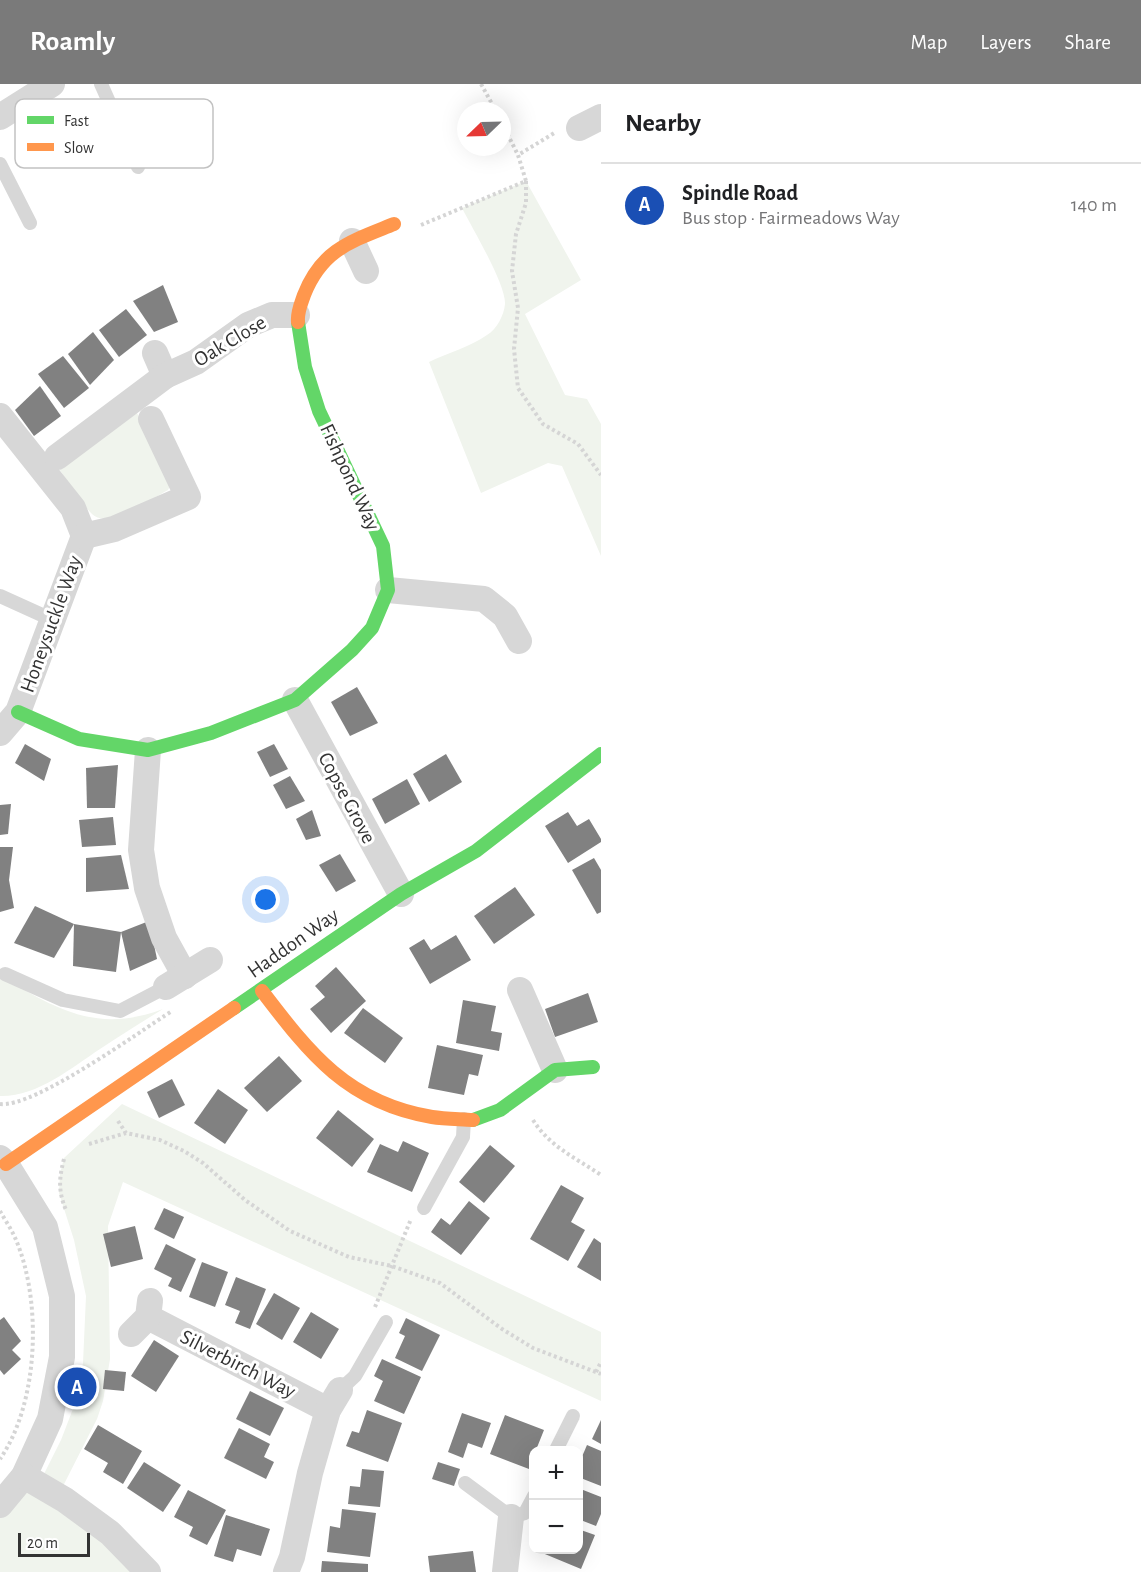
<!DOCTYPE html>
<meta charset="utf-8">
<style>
body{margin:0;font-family:"Alegreya Sans",sans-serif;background:#f6f6f6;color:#202124}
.controls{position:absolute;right:18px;bottom:18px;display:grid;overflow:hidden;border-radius:12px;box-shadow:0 6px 24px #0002}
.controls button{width:54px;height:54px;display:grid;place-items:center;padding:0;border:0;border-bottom:2px solid #e0e0e0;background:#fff;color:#202124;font:30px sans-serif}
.compass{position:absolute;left:457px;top:18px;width:54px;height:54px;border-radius:50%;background:#fff;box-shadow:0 6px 24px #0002;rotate:247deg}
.scale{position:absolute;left:18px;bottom:15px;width:72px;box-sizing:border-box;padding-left:6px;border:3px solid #333;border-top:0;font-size:16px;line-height:21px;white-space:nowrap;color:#333;-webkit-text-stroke:4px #fff;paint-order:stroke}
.you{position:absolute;left:266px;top:816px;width:21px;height:21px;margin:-15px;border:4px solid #fff;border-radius:50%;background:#1a73e8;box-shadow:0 0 0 9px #1a73e833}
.badge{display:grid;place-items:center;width:39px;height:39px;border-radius:50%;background:#7a7a7a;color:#fff;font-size:20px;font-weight:700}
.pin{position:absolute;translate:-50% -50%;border:3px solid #fff;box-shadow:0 2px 6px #0006}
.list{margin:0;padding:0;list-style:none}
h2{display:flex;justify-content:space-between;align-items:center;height:78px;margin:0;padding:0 24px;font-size:26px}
h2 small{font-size:20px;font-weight:400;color:#757577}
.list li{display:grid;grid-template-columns:39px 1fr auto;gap:18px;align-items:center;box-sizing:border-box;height:84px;padding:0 24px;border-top:2px solid #e0e0e0}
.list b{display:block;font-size:22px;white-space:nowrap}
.list p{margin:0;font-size:20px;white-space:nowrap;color:#757577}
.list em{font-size:20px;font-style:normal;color:#757577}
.map{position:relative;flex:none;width:601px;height:1488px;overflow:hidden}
header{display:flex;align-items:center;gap:36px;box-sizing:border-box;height:84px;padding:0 30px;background:#7a7a7a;color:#fff}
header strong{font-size:28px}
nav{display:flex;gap:33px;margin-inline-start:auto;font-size:21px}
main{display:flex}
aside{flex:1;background:#fff}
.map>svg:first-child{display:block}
.green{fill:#f0f4ed}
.building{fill:#818181}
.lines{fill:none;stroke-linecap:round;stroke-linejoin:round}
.path{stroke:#d5d5d5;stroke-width:4;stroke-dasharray:3 3;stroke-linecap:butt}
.lane{stroke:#d7d7d7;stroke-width:14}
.street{stroke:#d7d7d7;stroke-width:26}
.fast{stroke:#63d668;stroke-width:14}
.slow{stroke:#ff974d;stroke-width:14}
.labels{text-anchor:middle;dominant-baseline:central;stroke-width:6;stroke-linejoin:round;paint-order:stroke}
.street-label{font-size:21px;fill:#333;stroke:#fff}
.key{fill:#fff;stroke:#c2c2c2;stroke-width:1.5}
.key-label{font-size:16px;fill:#333}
</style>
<header>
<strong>Roamly</strong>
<nav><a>Map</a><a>Layers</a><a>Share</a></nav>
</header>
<main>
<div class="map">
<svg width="601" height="1488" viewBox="0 0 601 1488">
<rect width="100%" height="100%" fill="#fff"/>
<g class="green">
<path d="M 526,97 L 581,196 L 525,230 L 565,311 L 587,315 L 601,340 L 601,472 L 562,382 L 548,379 L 481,409 L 429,278 C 447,269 470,263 487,251 C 497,245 504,231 505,220 C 506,200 472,144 462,124 Z"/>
<path d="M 137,329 L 172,398 L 168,406 C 151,415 108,446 92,430 C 79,417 69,399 59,385 Z"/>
<path d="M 0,892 C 57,925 96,950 163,925 C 142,938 121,951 100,965 C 71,984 37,1013 0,1012 Z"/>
<polygon points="122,1020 601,1248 601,1317 123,1098 108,1142 110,1275 103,1317 97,1335 58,1412 140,1488 0,1488 0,1421 39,1400 61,1356 76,1317 83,1279 86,1212 74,1156 59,1109 60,1090 64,1074"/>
</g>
<g class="building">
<polygon points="163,201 178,238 154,248 133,217"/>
<polygon points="126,225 147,251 119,273 99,246"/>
<polygon points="93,248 114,276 90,301 68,270"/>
<polygon points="63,272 89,304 64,324 38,290"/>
<polygon points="40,302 61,332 34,352 15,326"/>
<polygon points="357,603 378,639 350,652 331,618"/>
<polygon points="25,660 51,675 44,697 15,679"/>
<polygon points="274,660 288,685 270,693 257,668"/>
<polygon points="446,670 462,698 429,718 413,690"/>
<polygon points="118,681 115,724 87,724 86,684"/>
<polygon points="290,692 305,717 286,725 273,701"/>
<polygon points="407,695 420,720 385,740 372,715"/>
<polygon points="11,720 8,750 0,751 0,721"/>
<polygon points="312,726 321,752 306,756 296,735"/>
<polygon points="568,728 577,742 589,735 601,755 601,758 568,779 545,742"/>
<polygon points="113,733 116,761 82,763 79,736"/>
<polygon points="0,763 13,763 9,796 14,824 0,828"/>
<polygon points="340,770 356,797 336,808 319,781"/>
<polygon points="121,771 129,805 86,808 86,774"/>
<polygon points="594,774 601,786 601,828 597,830 572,786"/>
<polygon points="515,803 535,831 494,860 474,832"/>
<polygon points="35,822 74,840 54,874 14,859"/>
<polygon points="149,837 157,875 130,887 121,848"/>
<polygon points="74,840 121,848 116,888 73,882"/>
<polygon points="456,851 471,876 430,900 409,864 424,855 431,866"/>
<polygon points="336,883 366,917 331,949 310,925 325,913 315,902"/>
<polygon points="588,909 598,938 555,953 545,925"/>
<polygon points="463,916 496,922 491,947 502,949 499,967 456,959"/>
<polygon points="363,924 403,954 385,979 344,949"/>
<polygon points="437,961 483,971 478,992 469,990 464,1011 428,1004"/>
<polygon points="279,972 302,997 267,1028 244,1004"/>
<polygon points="172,995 185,1021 159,1034 147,1008"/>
<polygon points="218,1005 248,1026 225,1060 194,1039"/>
<polygon points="338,1026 374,1055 352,1083 316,1054"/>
<polygon points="403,1057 429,1069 412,1108 367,1088 380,1060 398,1068"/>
<polygon points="490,1061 515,1082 484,1119 459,1098"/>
<polygon points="561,1101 584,1114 571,1138 585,1146 568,1177 530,1155"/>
<polygon points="469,1117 490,1134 461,1171 431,1148 441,1134 450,1141"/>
<polygon points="164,1124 184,1133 174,1155 154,1145"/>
<polygon points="135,1142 143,1175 111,1183 103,1150"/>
<polygon points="594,1154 601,1159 601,1197 577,1183"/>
<polygon points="166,1160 196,1175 181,1208 168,1202 172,1194 154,1185"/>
<polygon points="202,1178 228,1188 215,1223 189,1213"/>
<polygon points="236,1193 266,1205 250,1245 235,1239 240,1227 225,1221"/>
<polygon points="274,1209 300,1224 282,1256 256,1240"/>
<polygon points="311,1228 339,1245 321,1275 293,1258"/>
<polygon points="4,1233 21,1257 12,1266 21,1275 4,1291 0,1286 0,1236"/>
<polygon points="406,1234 440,1251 422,1287 395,1274 405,1252 399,1249"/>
<polygon points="154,1256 179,1272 156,1308 131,1292"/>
<polygon points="382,1275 421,1293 404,1330 374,1317 383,1297 374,1292"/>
<polygon points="105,1286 126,1288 124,1307 103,1305"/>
<polygon points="250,1307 284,1324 270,1352 236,1335"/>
<polygon points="367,1326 402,1339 388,1378 346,1362 352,1347 359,1349"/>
<polygon points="462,1329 491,1339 482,1364 468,1359 463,1374 448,1368"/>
<polygon points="505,1331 544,1346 536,1366 534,1366 534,1374 529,1385 490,1370"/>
<polygon points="601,1336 601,1360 592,1355"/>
<polygon points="98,1341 142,1367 123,1400 103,1388 108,1379 84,1365"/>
<polygon points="239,1344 270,1360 264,1373 274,1378 266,1395 224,1374"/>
<polygon points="587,1361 601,1367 601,1402 578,1393 578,1382"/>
<polygon points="144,1378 181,1401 163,1428 127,1404"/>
<polygon points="438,1378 460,1385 454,1402 432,1395"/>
<polygon points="362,1385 384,1387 380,1423 348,1420 350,1402 360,1403"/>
<polygon points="578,1404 601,1413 601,1430 596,1442 578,1435"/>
<polygon points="188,1406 226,1426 207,1461 189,1452 193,1443 174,1433"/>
<polygon points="342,1425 376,1429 370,1473 327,1468 330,1442 340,1444"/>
<polygon points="226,1431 270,1445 261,1472 237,1465 233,1478 214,1472"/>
<polygon points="578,1445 595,1451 581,1485 540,1468 541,1466 578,1466"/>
<polygon points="473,1467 476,1488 430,1488 428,1472"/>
<polygon points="322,1477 368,1480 368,1488 321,1488"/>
</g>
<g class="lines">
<g class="path">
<polyline points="481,0 496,27"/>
<polyline points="502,39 518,71"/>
<polyline points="526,97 526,119 516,150 512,187 518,224 514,265 518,304 543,340 578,360 601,391"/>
<polyline points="421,141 526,97 518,71 556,48"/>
<path d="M 0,1020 C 34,1024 139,948 172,927"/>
<path d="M 533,1036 C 550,1063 576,1074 601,1091"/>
<polyline points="118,1037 126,1049"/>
<polyline points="89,1060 126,1049 160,1056 184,1067 203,1079 245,1116 290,1147 349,1173 392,1182 440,1199 502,1245 533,1264 601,1290"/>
<path d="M 64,1075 C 59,1094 58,1107 66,1126"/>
<path d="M 0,1127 C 5,1136 12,1146 16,1156 C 42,1217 39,1319 0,1375"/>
<polyline points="375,1223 411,1135"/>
<polyline points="596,1288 601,1278"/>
</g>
<g class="lane">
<polyline points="101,0 138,83"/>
<polyline points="0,80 30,139"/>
<polyline points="0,512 53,536"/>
<polyline points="5,890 63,916 120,927 166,903"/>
<polyline points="424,1124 463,1053 464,1035"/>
<polyline points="340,1306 355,1292 386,1238"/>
<polyline points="556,1366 573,1332"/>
<polyline points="465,1399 511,1433 525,1429 534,1412"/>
</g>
<g class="street">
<polyline points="0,33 52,0"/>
<polyline points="579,44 601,33"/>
<polyline points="352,157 366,187"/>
<polyline points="155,269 165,292"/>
<polyline points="0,332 73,424 84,452 18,628 0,649"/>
<polyline points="57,373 165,292 196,278 248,241 272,231 297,231"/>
<polyline points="84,452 114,445 188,413 151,335"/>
<polyline points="388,506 484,515 505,532 519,557"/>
<polyline points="295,616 401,810"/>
<polyline points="148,666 141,766 147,804 164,854 185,892"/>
<polyline points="166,903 210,876"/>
<polyline points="520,906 555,986"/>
<polyline points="0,1074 6,1080 45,1143 62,1212 62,1273 50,1335 24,1392 0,1421"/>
<polyline points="148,1233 328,1326"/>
<polyline points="131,1250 148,1233 150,1217"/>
<polyline points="24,1392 65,1416 110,1449 148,1488"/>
<polyline points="286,1488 292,1473 310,1389 328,1326 340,1306"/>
<polyline points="505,1488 511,1433"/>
</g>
<g class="fast">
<polyline points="18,628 79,655 148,666 211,649 295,616 352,566 372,544 388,506 383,462 319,327 305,283 298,238"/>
<polyline points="234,924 401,810 476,767 601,670"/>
<polyline points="473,1036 500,1026 555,986 593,983"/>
</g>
<g class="slow">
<path d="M 298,238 C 297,228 301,220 304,211 C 322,165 352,157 394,140"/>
<path d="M 262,907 C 310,970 348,1019 432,1033 C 445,1035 460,1035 473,1036"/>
<polyline points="6,1080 234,924"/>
</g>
</g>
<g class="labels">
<g class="street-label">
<text transform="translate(230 257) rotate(-31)">Oak Close</text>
<text transform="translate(350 393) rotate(65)">Fishpond Way</text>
<text transform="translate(51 540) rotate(-70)">Honeysuckle Way</text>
<text transform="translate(347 714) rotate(62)">Copse Grove</text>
<text transform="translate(293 859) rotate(-35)">Haddon Way</text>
<text transform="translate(238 1280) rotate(27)">Silverbirch Way</text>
</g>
</g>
<rect x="15" y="15" width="198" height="69" rx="9" class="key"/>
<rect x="27" y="32" width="27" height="8" fill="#63d668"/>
<rect x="27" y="59" width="27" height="8" fill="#ff974d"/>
<g class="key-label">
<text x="64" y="42">Fast</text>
<text x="64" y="69">Slow</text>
</g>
</svg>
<div class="controls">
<button>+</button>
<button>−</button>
</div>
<svg class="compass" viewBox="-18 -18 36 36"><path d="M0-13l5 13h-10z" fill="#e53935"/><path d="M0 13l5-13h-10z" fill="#757577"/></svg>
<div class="scale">20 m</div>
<div class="you"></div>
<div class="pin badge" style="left:77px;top:1303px;background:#1a4fb4">A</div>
</div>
<aside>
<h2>Nearby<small></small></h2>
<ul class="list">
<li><span class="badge" style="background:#1a4fb4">A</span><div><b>Spindle Road</b><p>Bus stop · Fairmeadows Way</p></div><em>140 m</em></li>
</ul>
</aside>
</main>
